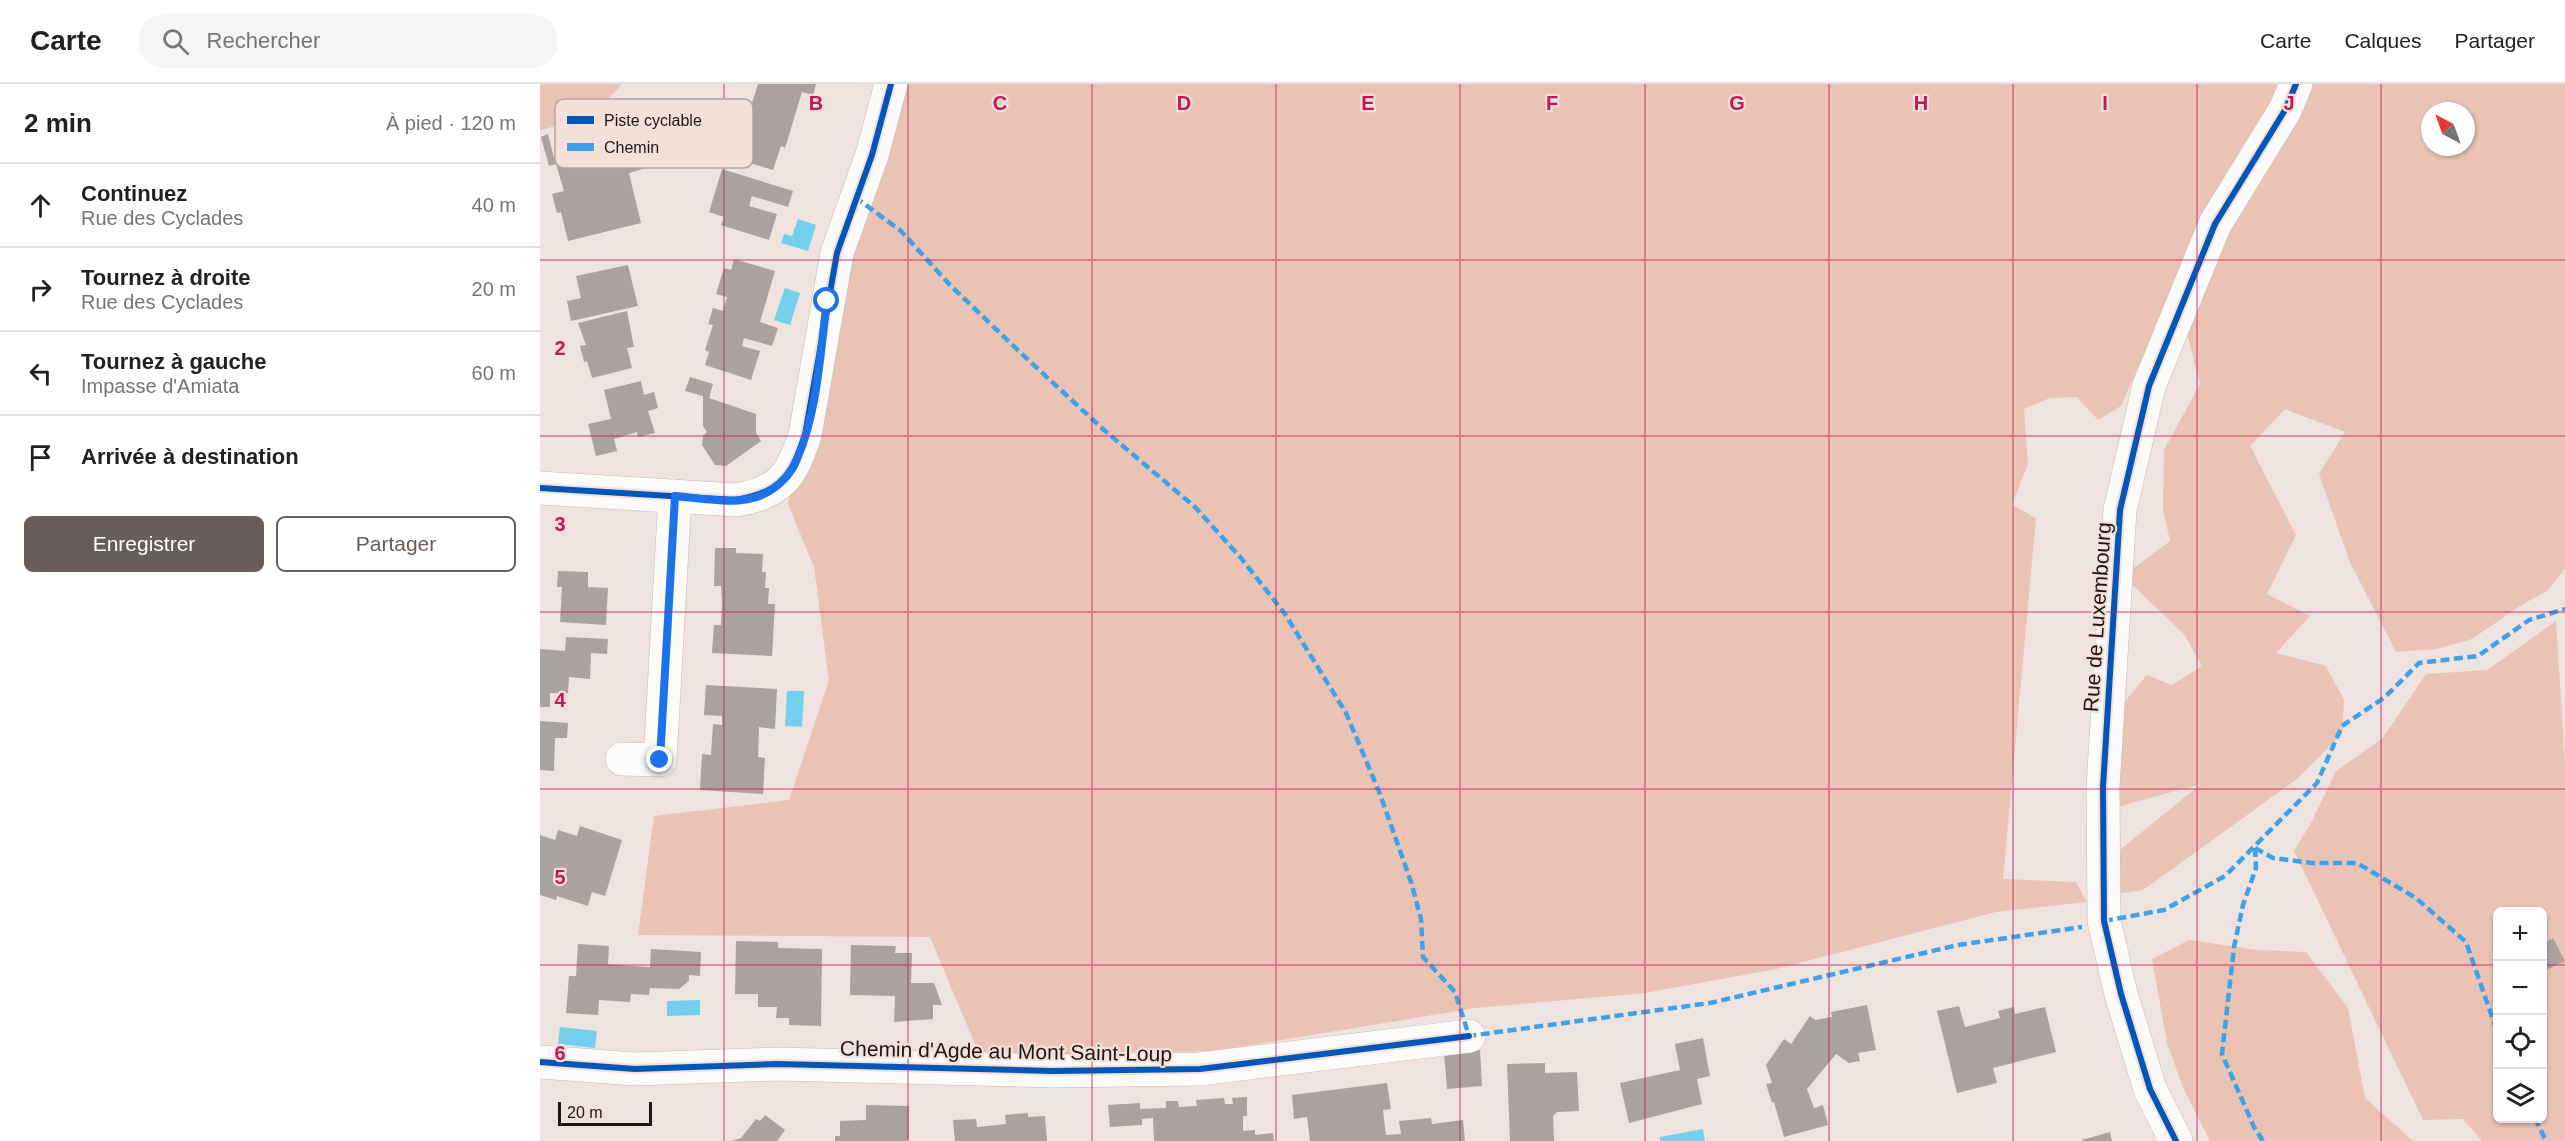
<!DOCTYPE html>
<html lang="fr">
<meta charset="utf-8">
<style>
body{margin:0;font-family:Arial,sans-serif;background:#f6f6f6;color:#202124}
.controls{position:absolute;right:18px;bottom:18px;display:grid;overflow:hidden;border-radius:9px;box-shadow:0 2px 4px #0004}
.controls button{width:54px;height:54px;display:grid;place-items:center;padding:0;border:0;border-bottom:2px solid #e0e0e0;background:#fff;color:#202124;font:30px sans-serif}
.compass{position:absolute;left:1881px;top:18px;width:54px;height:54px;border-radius:50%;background:#fff;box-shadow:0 2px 4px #0004;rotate:319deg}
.scale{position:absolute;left:18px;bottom:15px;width:94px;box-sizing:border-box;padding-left:6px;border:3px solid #1d1613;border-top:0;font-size:16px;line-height:21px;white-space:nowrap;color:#1d1613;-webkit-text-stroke:4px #f4e0d9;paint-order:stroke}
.stop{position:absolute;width:18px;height:18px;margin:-14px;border:4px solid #1a73e8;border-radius:50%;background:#fff}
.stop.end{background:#1a73e8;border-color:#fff;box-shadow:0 2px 6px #0008}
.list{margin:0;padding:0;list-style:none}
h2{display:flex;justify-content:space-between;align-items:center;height:78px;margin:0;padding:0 24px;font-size:26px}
h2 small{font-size:20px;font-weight:400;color:#757577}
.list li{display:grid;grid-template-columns:39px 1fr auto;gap:18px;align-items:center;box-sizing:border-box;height:84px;padding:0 24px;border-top:2px solid #e0e0e0}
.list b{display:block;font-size:22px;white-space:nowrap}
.list p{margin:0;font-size:20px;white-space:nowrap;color:#757577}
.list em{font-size:20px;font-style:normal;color:#757577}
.actions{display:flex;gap:12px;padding:18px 24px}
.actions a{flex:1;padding:14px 0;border:2px solid #665e5a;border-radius:9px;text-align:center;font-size:21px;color:#665e5a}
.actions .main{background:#665e5a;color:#fff}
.icon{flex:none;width:33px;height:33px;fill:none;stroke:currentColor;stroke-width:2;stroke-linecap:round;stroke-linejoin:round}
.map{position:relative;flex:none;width:2025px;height:1057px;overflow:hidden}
header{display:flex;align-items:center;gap:36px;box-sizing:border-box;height:84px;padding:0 30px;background:#fff;border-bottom:2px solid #e0e0e0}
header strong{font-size:28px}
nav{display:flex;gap:33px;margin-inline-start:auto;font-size:21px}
.search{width:420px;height:54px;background:#f6f6f6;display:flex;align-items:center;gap:15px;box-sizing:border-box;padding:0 21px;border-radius:33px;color:#757577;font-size:22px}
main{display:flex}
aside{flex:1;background:#fff}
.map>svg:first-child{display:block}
.green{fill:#eac3b4;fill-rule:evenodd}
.water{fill:#73cfec}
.building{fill:#aaa29f}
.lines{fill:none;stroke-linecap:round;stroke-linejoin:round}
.minor-casing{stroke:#c3bab7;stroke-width:34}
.minor{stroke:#fcfbfa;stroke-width:33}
.quiet{stroke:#3da2ea;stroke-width:4.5;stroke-dasharray:9 4.5;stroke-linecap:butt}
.cycleway-casing{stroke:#f4e0d9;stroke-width:10}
.cycleway{stroke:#0057b8;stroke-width:6}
.route{stroke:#1a73e8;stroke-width:8}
.grid{fill:none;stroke:#c2185b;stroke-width:1.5;stroke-opacity:0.55}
.labels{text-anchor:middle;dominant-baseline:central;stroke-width:4.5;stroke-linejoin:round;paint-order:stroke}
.street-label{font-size:21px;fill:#1d1613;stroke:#f4e0d9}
.key{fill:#f4e0d9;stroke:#b4a39e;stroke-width:1.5}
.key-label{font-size:16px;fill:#1d1613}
.grid-label{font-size:20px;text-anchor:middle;font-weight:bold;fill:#c2185b;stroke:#f4e0d9;stroke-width:4.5;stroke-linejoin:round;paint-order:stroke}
</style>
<header>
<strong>Carte</strong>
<div class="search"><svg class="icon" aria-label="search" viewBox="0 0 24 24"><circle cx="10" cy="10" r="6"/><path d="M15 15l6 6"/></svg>Rechercher</div>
<nav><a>Carte</a><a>Calques</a><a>Partager</a></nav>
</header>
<main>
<aside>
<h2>2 min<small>À pied · 120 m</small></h2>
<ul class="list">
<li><svg class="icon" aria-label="ahead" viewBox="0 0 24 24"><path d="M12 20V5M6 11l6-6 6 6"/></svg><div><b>Continuez</b><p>Rue des Cyclades</p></div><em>40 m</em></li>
<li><svg class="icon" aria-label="right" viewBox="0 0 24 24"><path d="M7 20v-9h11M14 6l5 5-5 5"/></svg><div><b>Tournez à droite</b><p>Rue des Cyclades</p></div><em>20 m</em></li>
<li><svg class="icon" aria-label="left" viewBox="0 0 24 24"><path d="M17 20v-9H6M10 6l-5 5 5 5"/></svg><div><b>Tournez à gauche</b><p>Impasse d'Amiata</p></div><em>60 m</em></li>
<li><svg class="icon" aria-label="arrive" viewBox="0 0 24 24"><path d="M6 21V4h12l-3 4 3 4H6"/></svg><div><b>Arrivée à destination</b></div></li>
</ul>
<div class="actions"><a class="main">Enregistrer</a><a>Partager</a></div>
</aside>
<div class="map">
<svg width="2025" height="1057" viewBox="0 0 2025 1057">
<rect width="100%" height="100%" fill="#eee3df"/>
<g class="green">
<polygon points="0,0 82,0 52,33 0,46"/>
<polygon points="346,0 1745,0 1661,141 1581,322 1558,336 1537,313 1510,314 1484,325 1488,380 1472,421 1496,434 1463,795 1536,798 1547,818 1456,828 1236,885 1105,909 935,924 675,967 440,972 390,853 98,851 114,732 249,716 289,596 274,483 248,420 281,262"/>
<path d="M 1767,0 L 2025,0 L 2025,485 L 2007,507 L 1983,520 L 1932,555 L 1897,565 L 1856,568 L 1809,476 L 1779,390 L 1805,348 L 1745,325 L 1710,362 L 1756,451 L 1727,510 L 1770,532 L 1736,569 L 1786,582 L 1804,616 L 1802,650 L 1757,695 L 1603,806 L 1575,810 L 1581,765 L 1661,700 L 1577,723 L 1576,628 L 1607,591 L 1632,601 L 1662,582 L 1644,550 L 1583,492 L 1630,457 L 1623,425 L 1624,366 L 1660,300 L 1646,246 L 1679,147 ZM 1890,27 L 1926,27 L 1926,63 L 1890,63 Z"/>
<path d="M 2016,537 L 2025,680 L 2025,1057 L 1942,1057 L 1923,1035 L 1883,1036 L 1754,767 L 1771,739 L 1796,687 L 1842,655 L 1886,590 L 1947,586 ZM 1958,828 L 2002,828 L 2002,1034 L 1958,1034 Z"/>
<polygon points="1649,856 1718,866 1766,868 1808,924 1825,1014 1873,1057 1670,1057 1644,1006 1627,959 1612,875"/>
</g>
<g class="water">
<polygon points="258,135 276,141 268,167 241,159 244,150 252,152"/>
<polygon points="245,204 260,209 250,241 234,236"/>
<polygon points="247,607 264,607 262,643 245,642"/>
<polygon points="160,916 160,931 127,932 127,917"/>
<polygon points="20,943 57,947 55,964 18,960"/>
<polygon points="1163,1045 1165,1057 1120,1057 1120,1053"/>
</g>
<g class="building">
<polygon points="218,0 276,0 273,11 262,8 245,64 241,62 233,86 180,70 196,21 210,25"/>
<polygon points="102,33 116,81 89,89 101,139 28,157 21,128 17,129 12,110 24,107 16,80 9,82 1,53 8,50 14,74 44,65 47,77 74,70 84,52 81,39"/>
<polygon points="182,85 253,107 248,123 212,112 209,122 237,130 229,156 181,141 184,133 169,128"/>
<polygon points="194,175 235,187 220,238 238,244 232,262 204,254 202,262 220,267 211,296 165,281 169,268 165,266 173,241 168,240 173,224 183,227 187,213 176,210 184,184 191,186"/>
<polygon points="88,181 98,222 31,237 27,217 41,214 36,192"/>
<polygon points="87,227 94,263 87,264 92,284 52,294 47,277 44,278 40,262 46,261 38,239"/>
<polygon points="150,293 173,300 169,314 216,330 216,349 221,357 186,382 175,381 162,361 163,352 167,348 163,342 163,312 145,307"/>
<polygon points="101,297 104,311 114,308 118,324 108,327 115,349 98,353 97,348 74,355 77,367 56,372 48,340 71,335 64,306"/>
<polygon points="175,464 196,464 196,469 223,470 222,488 226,488 225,504 229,504 228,520 235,520 232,572 172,569 174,541 181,541 182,518 181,502 174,502"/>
<polygon points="18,487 48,488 48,503 68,504 66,541 20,538 22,503 17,503"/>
<polygon points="26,553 68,555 67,570 51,569 50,595 29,593 28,609 10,609 10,623 0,623 0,565 25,567"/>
<polygon points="166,601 237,605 235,645 219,643 218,673 225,674 223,710 160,706 162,670 171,671 173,640 182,641 182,632 164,631"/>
<polygon points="0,637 28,639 27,654 15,654 14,687 0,686"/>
<polygon points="40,742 82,756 65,812 52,808 48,822 17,812 16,816 0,811 0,751 15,756 18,746 37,752"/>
<polygon points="2013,854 2025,877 2002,888 2002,860"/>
<polygon points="196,857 238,858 238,864 282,865 281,942 249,941 249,934 236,934 237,923 218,923 218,910 195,910"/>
<polygon points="38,860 69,862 68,880 92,882 110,883 111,865 161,868 160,892 149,891 149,897 139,905 110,904 109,911 91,910 90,918 59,916 58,931 26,929 29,892 36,892"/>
<polygon points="311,861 356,862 355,869 372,869 371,899 394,899 402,921 393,921 393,935 354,938 355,912 310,911"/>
<polygon points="1327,921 1336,966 1318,969 1320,977 1309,979 1296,970 1267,1005 1274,1024 1283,1021 1288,1041 1244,1053 1234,1018 1232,1019 1226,1000 1232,999 1226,981 1244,955 1251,960 1270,932 1275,936 1292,933 1291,928"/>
<polygon points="1419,922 1425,943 1460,934 1458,927 1474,923 1475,930 1505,923 1516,968 1453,984 1457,999 1417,1009 1397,927"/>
<polygon points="1163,954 1170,992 1157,995 1162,1020 1089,1039 1080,999 1140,986 1135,960"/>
<polygon points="940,966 942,1002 907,1005 904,968"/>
<polygon points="1005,979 1005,989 1037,988 1039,1027 1017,1028 1013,1032 1014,1057 970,1057 967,980"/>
<polygon points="847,999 851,1025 843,1026 846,1051 861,1050 859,1037 891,1034 892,1040 923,1036 925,1057 770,1057 767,1033 754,1035 752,1011"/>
<polygon points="707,1013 707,1032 703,1032 703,1047 715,1046 715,1051 733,1049 734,1057 614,1057 613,1034 602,1035 602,1041 570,1043 568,1021 600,1019 600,1025 626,1024 626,1017 638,1017 639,1023 657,1022 656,1016 684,1014 685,1020 693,1020 692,1014"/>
<polygon points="326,1021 369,1022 369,1054 366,1057 295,1057 295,1052 300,1052 300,1037 326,1036"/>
<polygon points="488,1029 488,1033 505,1032 507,1057 415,1057 413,1036 436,1035 437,1043 466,1040 465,1031"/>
<polygon points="225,1031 245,1046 237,1057 191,1057 201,1054 216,1035 220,1037"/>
<polygon points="1570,1048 1572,1057 1542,1057 1542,1056"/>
</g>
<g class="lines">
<g class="minor-casing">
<g id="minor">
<path d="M 0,404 L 196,416 C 241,408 251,393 265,351 L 297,169 L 332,71 L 351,0"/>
<polyline points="82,675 120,676 135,412"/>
<polyline points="0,978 95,985 238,980 513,987 660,985 929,952"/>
<polyline points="1636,1057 1610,1005 1581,910 1564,837 1563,703 1580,426 1609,302 1675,140 1745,26 1756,0"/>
</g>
</g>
<use href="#minor" class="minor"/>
<g class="quiet">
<polyline points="315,113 361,147 410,201 484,272 564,346 655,423 701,474 745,530 806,629 840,710 871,798 881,835 883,873 915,908 929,952 1170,919 1418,861 1542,843"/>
<polyline points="1715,764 1733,774 1772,779 1817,779 1876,814 1926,858 1958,950"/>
<polyline points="1715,764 1716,784 1703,821 1694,863 1682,970 1714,1043 1723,1057"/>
<polyline points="1564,837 1624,826 1685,792 1777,699 1802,642 1845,613 1879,579 1938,572 1989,536 2025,525"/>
<polyline points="1995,1034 2006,1057"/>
</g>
<g class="cycleway-casing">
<g id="cycleway">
<path d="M 0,404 L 196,416 C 241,408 251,393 265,351 L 297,169 L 332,71 L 351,0"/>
<polyline points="0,978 95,985 238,980 513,987 660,985 929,952"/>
<polyline points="1636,1057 1610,1005 1581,910 1564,837 1563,703 1580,426 1609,302 1675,140 1745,26 1756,0"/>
</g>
</g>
<use href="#cycleway" class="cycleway"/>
</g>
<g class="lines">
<path class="route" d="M 120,676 L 135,412 C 161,414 197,422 222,411 C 237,404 251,391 257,375 C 278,327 280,268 287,217"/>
</g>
<path class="grid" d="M 184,0 L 184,1057M 368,0 L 368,1057M 552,0 L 552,1057M 736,0 L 736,1057M 920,0 L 920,1057M 1105,0 L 1105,1057M 1289,0 L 1289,1057M 1473,0 L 1473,1057M 1657,0 L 1657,1057M 1841,0 L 1841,1057M 0,176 L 2025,176M 0,352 L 2025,352M 0,528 L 2025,528M 0,705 L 2025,705M 0,881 L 1958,881M 2002,881 L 2025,881"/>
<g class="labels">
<g class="street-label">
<text transform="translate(1557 533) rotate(-86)">Rue de Luxembourg</text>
<text transform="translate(466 967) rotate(1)">Chemin d'Agde au Mont Saint-Loup</text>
</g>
</g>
<rect x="15" y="15" width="198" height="69" rx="9" class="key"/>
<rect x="27" y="32" width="27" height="8" fill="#0057b8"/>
<rect x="27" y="59" width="27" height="8" fill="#3da2ea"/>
<g class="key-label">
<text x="64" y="42">Piste cyclable</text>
<text x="64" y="69">Chemin</text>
</g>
<g class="grid-label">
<text x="276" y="26">B</text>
<text x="460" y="26">C</text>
<text x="644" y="26">D</text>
<text x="828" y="26">E</text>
<text x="1012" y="26">F</text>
<text x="1197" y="26">G</text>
<text x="1381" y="26">H</text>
<text x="1565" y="26">I</text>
<text x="1749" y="26">J</text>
<text x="20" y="271">2</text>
<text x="20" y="447">3</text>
<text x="20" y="623">4</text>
<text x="20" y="800">5</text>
<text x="20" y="976">6</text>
</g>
</svg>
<div class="controls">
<button>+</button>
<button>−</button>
<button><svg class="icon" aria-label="locate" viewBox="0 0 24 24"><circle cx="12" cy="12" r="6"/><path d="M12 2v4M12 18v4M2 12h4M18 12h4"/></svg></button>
<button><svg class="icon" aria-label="layers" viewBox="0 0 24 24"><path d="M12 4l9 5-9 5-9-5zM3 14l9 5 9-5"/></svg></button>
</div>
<svg class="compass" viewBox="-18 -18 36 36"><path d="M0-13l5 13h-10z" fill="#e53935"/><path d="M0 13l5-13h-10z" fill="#757577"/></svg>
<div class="scale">20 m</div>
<div class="stop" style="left:287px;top:217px"></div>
<div class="stop end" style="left:120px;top:676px"></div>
</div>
</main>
